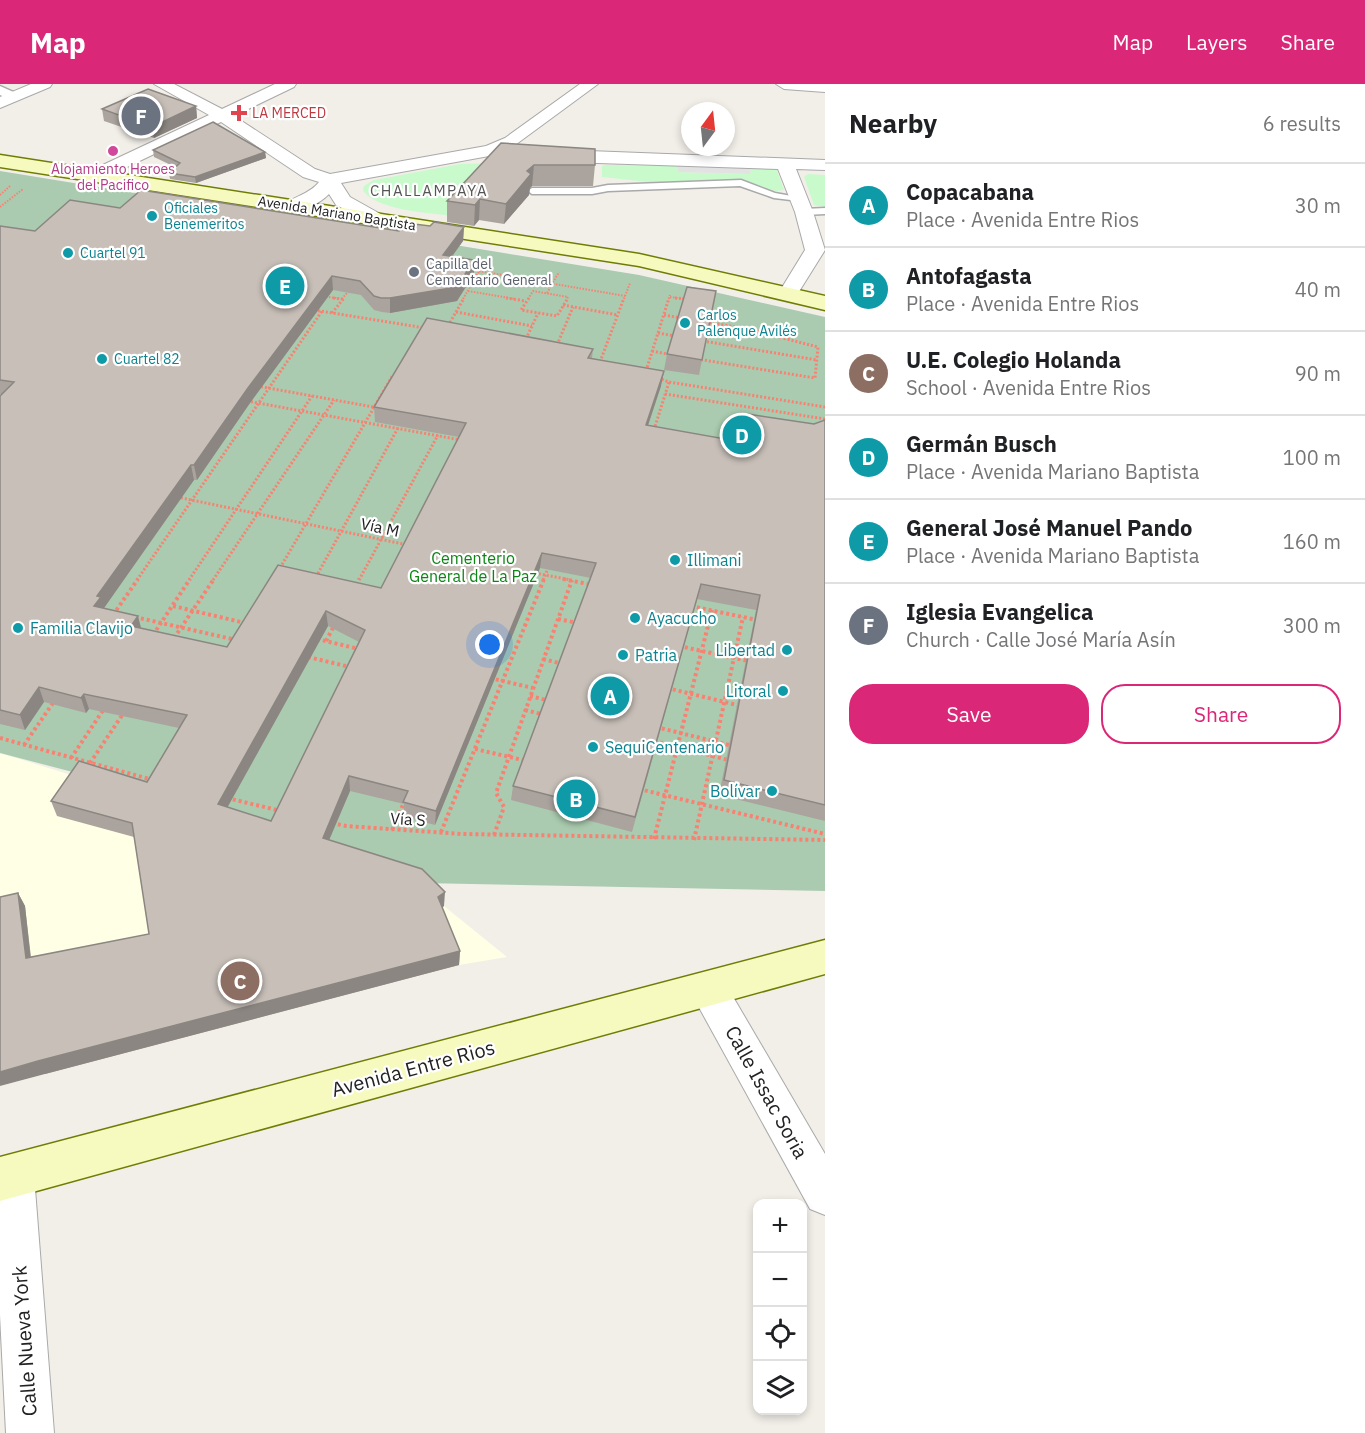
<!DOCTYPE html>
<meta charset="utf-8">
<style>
body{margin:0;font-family:"IBM Plex Sans",sans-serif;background:#f6f6f6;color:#202124}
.controls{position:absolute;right:18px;bottom:18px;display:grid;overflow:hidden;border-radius:12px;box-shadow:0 3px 9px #0003}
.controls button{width:54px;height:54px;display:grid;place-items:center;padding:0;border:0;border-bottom:2px solid #e0e0e0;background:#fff;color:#202124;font:30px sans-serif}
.compass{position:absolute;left:681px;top:18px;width:54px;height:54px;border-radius:50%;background:#fff;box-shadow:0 3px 9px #0003;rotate:15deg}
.you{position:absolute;left:490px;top:561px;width:21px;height:21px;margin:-15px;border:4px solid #fff;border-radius:50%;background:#1a73e8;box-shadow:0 0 0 9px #1a73e833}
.badge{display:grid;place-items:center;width:39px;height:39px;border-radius:50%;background:#db2777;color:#fff;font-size:20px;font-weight:700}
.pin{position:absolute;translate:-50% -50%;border:3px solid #fff;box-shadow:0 2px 6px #0006}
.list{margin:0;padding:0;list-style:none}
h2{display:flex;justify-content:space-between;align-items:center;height:78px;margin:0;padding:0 24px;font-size:26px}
h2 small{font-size:20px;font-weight:400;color:#757577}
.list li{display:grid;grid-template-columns:39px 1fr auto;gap:18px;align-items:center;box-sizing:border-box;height:84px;padding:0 24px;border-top:2px solid #e0e0e0}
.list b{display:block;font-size:22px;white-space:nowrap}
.list p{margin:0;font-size:20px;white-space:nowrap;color:#757577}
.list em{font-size:20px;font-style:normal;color:#757577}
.actions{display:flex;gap:12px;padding:18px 24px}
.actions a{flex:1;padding:14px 0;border:2px solid #db2777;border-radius:24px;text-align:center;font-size:21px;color:#db2777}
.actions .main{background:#db2777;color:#fff}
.icon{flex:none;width:33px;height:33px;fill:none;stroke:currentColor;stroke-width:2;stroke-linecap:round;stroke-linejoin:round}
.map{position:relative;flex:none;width:825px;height:1349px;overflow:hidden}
header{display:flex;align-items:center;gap:36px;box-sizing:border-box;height:84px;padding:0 30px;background:#db2777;color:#fff}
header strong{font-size:28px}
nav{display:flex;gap:33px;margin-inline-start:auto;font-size:21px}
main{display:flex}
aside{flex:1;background:#fff}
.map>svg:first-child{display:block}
.education{fill:#ffffe5}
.cemetery{fill:#aacbaf}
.park{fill:#c8facc}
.parking{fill:#e2e2e2}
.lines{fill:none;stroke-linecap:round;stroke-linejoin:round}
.service-casing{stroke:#a9a9a9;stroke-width:3}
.pedestrian-casing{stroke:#a9a9a9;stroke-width:3}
.minor-casing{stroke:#a9a9a9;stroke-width:2}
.secondary-casing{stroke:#707d05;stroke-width:3}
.path-far2{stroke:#fa8072;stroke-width:2;stroke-dasharray:1.5 1.5;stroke-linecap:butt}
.path-far1{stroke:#fa8072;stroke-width:3;stroke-dasharray:2 2;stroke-linecap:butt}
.path{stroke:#fa8072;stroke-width:4;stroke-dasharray:3 3;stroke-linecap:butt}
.service{fill:#fff;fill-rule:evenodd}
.pedestrian{fill:#fff;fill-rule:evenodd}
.minor{fill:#fff;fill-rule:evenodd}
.secondary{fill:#f7fabf;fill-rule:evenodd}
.wall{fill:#aba49e;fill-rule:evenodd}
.shaded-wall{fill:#8b8681}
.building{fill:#c7bfb8;stroke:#8b8681;stroke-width:1.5;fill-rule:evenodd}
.health-dot{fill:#e0444e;stroke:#fff;stroke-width:2}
.hotel-dot{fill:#d1479c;stroke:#fff;stroke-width:2}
.culture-dot{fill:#0f9aa8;stroke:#fff;stroke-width:2}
.worship-dot{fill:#6b7280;stroke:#fff;stroke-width:2}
.labels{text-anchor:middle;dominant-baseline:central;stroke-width:4.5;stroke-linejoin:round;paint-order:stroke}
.far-health-label{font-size:14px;fill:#be3a42;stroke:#fff;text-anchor:start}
.far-hotel-label{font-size:14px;fill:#b23c85;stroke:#fff}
.far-culture-label{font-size:14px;fill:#0d838f;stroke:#fff;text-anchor:start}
.far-street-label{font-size:14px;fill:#222;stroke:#fff}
.far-worship-label{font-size:14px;fill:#5b616d;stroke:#fff;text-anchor:start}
.far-neighbourhood-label{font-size:15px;letter-spacing:1.5px;fill:#555;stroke:#fff}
.street-label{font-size:16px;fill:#222;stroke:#fff}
.park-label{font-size:16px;fill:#0c8416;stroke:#fff}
.culture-label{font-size:16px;fill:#0d838f;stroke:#fff;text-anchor:start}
.near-street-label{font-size:20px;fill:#222;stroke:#fff}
</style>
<header>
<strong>Map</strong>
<nav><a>Map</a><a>Layers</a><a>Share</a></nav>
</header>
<main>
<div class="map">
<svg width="825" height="1349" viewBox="0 0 825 1349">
<rect width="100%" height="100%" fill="#f2efe9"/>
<polygon class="education" points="0,669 421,799 444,822 507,873 459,881 0,1002"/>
<polygon class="cemetery" points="0,87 639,191 825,233 825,807 421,799 84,691 0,669"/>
<g class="park">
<path d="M 500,79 L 452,132 C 431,129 374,126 363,106 L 364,102 L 374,96 L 460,80 Z"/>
<polygon points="605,81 677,82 678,88 751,90 749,83 776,84 784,106 776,107 733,96 657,99 602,93 602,82"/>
<polygon points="808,90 825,91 825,123 814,121 804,93"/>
</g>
<polygon class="parking" points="677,82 749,83 751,90 678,88"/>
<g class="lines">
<g class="service-casing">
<g id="service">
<polygon points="741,96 775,109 803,114 799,117 774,114 740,102 608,107 592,110 532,110 528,107 532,104 592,104 608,101"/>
<polygon points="825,124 825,130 804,131 800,128 804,125"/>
</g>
</g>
<g class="pedestrian-casing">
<polygon id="pedestrian" points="0,2 18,10 20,13 14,17 0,11"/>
</g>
<g class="minor-casing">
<g id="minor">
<polygon points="31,0 52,0 50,3 0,24 0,13"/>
<path d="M 154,0 L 174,0 L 222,25 L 275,0 L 296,0 L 294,3 L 234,32 L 315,85 L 330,90 L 486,62 L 505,54 L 580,0 L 598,0 L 511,64 L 825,76 L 825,86 L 796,85 L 813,128 L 825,166 L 795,214 L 788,216 L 781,214 L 778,210 L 805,166 L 795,128 L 778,85 L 537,77 L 489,72 L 341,99 L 350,113 L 384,132 L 387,136 L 384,140 L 377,142 L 336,121 L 329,110 C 319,120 301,130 286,126 L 284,122 C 292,112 309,111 319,98 L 303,93 L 221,38 L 102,95 L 90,95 L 87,91 L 90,87 L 209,31 Z"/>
<polygon points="776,0 825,0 825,8 784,5"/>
<polygon points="709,889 722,894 825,1070 825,1131 810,1125 696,918 691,906 696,894"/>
<polygon points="13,1071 28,1077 34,1092 54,1349 6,1349 0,1231 0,1077"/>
</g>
</g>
<g class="secondary-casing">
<g id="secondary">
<polygon points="0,71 639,170 825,212 825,226 639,182 0,83"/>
<polygon points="825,856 825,890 0,1117 0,1073"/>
</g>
</g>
<g class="path-far2">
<polyline points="0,111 10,102"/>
<polyline points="0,123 23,105"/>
<polyline points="479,187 625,212"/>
<polyline points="468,207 515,215"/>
<polyline points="547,209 559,188"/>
<polyline points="323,212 342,215"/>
<polyline points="670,213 686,215"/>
<polyline points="342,215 350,205"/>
<polyline points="463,215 486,175"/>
<polyline points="528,215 533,207 568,213 567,215"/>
<polyline points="624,215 630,199"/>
<polyline points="669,215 670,211"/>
</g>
<g class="path-far1">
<polyline points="333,214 342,215"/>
<polyline points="506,214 526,217"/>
<polyline points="529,214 521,226 557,232 568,214"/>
<polyline points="675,214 686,215"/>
<polyline points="563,221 618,231"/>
<polyline points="314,226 425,244"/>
<polyline points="456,228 532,242"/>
<polyline points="332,229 344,214"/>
<polyline points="664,231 681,234"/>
<polyline points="448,242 464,214"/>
<polyline points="658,249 675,252"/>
<polyline points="526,255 538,229"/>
<polyline points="703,257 817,276"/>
<polyline points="557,261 573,223"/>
<polyline points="652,267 672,271"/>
<polyline points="697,275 815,294 818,263 748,245 706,238"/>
<polyline points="600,278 624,214"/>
<polyline points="646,287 669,214"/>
<polyline points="658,294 669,298 825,323"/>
<polyline points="257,302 379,324"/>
<polyline points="665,310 825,335"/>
<polyline points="247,317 461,356"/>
<polygon points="733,337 755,341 752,361 729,358"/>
<polyline points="654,346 669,298"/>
<polyline points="177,413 408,461"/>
<polyline points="280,484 393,291"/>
<polyline points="535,489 571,496"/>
<polyline points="316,493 398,344"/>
<polyline points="137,496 322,227"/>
<polyline points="189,496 312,312"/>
<polyline points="213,496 334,316"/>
<polyline points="359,496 438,351"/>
<polyline points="543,496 549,482"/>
</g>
<g class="path">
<polyline points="563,495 593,501"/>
<polyline points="356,501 359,495"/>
<polyline points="173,522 245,539"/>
<polyline points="691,522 757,536"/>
<polyline points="113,531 138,495"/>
<polyline points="135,533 236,556"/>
<polyline points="558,535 578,539"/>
<polyline points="153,551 190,495"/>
<polyline points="174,554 214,495"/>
<polyline points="317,555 359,565"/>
<polyline points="326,557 334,542"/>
<polyline points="679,562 748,577"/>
<polyline points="308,573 350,583"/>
<polyline points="543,575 563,580"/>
<polyline points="490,594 533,604"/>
<polyline points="667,604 741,622"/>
<polyline points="530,612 550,617"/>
<polyline points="525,626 545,631"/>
<polyline points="656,643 733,662"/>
<polyline points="0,654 153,696"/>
<polyline points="654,657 728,676"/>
<polyline points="24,661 55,616"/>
<polyline points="475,665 527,677"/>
<polyline points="71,674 104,625"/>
<polyline points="90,679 123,630"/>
<polyline points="639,705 825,750"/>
<polyline points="227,714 281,727"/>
<polyline points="332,739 346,742 462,750 825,756"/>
<polyline points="392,746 405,716"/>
<polyline points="441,748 544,495"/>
<polyline points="494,751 504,723 496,709 572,496"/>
<polyline points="654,755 712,526"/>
<polyline points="694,756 743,533"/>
</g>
<use href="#service" class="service"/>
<use href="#pedestrian" class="pedestrian"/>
<use href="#minor" class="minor"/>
<use href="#secondary" class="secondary"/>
</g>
<g class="wall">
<polygon points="196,22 197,34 154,54 104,37 102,25"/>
<polygon points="501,59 595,81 593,102 532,102 530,104 529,111 504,140 479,136 474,142 447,138 447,117"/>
<polygon points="153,66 265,68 266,74 196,99 170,95 169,89 175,83 154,73"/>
<path d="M 120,124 L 399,147 L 430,142 L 464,143 L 463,157 L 452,172 L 474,190 L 457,217 L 390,229 L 382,228 L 374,226 L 361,211 L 333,206 L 250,319 L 197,396 L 194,396 L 104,524 L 104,525 L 138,532 L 141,545 L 227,563 L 381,504 L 459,353 L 375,338 L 374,323 L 593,265 L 592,274 L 661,302 L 648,342 L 735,357 L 741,329 L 814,340 L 825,336 L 825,737 L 719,711 L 756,526 L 697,515 L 632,748 L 511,716 L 513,702 L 591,494 L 540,484 L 435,741 L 404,733 L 404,720 L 350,707 L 329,756 L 444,822 L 442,824 L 460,867 L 459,881 L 45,990 L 18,809 L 25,822 L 31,873 L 149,850 L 134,753 L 57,732 L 51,717 L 147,698 L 179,644 L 89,625 L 86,629 L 44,618 L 25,646 L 0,640 L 0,312 L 2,310 L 0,310 L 0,142 L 35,147 ZM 328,542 L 359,558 L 271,737 L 227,723 Z"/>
<polygon points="716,207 699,291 664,286 667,270"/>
</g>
<g class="shaded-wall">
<polygon points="196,22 197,34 154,54 152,43"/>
<polygon points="265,68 266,74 196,99 195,93"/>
<polygon points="534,81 532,102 530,104 529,111 504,140 506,120 527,87"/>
<polygon points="480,115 479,136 474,142 475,121"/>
<polygon points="464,143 463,157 443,185 443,171"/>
<polygon points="474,176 474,190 457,217 390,229 390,214"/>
<polygon points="332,192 333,206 250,319 197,396 194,381 248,304"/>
<polygon points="664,287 661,302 643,356 646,341"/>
<polygon points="191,381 194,396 104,524 105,528 94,522 97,512"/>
<polygon points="542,469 540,484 435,741 436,727"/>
<polygon points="326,527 328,542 221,735 218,720"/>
<polygon points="138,532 142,548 131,542"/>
<polygon points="39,603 44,618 25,646 20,631"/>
<polygon points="84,610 89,625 86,629 81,614"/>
<polygon points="349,692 350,707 324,768 323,754"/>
<polygon points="445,808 444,822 437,827 438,813"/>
<polygon points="18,809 25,822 32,887 26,874"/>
<polygon points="460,867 459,881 45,990 0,1002 0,988 38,977"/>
</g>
<g class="building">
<polygon points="148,5 196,22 152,43 102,25"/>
<polygon points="213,38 265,68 195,93 169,89 180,79 153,66"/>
<polygon points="501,59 595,65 595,81 534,81 527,87 531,90 506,120 480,115 475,121 447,117"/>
<path d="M 141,106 L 399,147 L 406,139 L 430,142 L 434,138 L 464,143 L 443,171 L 474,176 L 457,203 L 390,214 L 381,214 L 374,212 L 360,197 L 332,192 L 248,304 L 194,381 L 191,381 L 97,512 L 101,513 L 94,522 L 138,532 L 131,542 L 227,563 L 278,481 L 381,504 L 466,339 L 374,323 L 427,234 L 593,265 L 588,274 L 664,287 L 646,341 L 736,357 L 741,329 L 814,340 L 825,336 L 825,721 L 724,696 L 760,511 L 701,500 L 635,733 L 513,702 L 596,479 L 542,469 L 436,727 L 403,718 L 408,707 L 349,692 L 323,754 L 422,785 L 445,808 L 438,813 L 460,867 L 38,977 L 0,988 L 0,813 L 18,809 L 26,874 L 149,850 L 132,739 L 51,717 L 79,677 L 147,698 L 187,631 L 84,610 L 81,614 L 39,603 L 20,631 L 0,626 L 0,312 L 14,298 L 0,296 L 0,142 L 35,147 L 70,116 L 120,124 ZM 326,527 L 365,546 L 271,737 L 218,720 Z"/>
<polygon points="687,203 716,207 702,276 667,270"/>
</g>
<path class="health-dot" d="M236 20h6v6h6v6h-6v6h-6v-6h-6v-6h6z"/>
<circle class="hotel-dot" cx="113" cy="67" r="6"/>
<g class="culture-dot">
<circle cx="152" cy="132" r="6"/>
<circle cx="68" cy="169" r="6"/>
<circle cx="685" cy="239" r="6"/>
<circle cx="102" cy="275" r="6"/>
<circle cx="675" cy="476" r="6"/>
<circle cx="635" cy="534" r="6"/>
<circle cx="18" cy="544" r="6"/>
<circle cx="787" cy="566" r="6"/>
<circle cx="623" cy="571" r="6"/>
<circle cx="783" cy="607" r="6"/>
<circle cx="593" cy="663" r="6"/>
<circle cx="772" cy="707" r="6"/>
</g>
<circle class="worship-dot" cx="414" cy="188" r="6"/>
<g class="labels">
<g class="far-health-label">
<text x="252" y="29">LA MERCED</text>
</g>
<g class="far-hotel-label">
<text x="113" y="85">Alojamiento Heroes<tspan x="113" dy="16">del Pacifico</tspan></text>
</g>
<g class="far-culture-label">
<text x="164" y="124">Oficiales<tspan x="164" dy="16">Benemeritos</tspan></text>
<text x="80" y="169">Cuartel 91</text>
<text x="697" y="231">Carlos<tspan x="697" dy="16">Palenque Avilés</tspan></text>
<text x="114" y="275">Cuartel 82</text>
</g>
<g class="far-street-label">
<text transform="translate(337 129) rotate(9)">Avenida Mariano Baptista</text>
</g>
<g class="far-worship-label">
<text x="426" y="180">Capilla del<tspan x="426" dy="16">Cementario General</tspan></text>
</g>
<g class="far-neighbourhood-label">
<text x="429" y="106">CHALLAMPAYA</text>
</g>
<g class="street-label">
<text transform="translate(380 443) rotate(12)">Vía M</text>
<text transform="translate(408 735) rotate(3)">Vía S</text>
</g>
<g class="park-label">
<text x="473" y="474">Cementerio<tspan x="473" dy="18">General de La Paz</tspan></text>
</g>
<g class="culture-label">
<text x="687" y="476">Illimani</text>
<text x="647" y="534">Ayacucho</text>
<text x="30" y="544">Familia Clavijo</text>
<text x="775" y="566" text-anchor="end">Libertad</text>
<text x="635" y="571">Patria</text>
<text x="771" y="607" text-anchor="end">Litoral</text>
<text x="605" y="663">SequiCentenario</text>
<text x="760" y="707" text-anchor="end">Bolívar</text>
</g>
<g class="near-street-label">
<text transform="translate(413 984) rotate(-15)">Avenida Entre Rios</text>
<text transform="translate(767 1008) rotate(61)">Calle Issac Soria</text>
<text transform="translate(24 1257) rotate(-94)">Calle Nueva York</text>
</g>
</g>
</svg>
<div class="controls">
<button>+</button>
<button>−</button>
<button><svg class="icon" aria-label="locate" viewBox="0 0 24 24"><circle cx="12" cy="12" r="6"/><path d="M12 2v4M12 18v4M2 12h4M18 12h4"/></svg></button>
<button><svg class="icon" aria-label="layers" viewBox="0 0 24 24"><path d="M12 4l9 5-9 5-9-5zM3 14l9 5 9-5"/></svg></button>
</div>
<svg class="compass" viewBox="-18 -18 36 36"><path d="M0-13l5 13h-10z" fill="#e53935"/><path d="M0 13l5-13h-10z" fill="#757577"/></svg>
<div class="you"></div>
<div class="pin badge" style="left:610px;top:612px;background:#0f9aa8">A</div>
<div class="pin badge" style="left:576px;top:715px;background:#0f9aa8">B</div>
<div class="pin badge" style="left:240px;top:897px;background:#8d6e63">C</div>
<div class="pin badge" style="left:742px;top:351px;background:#0f9aa8">D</div>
<div class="pin badge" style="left:285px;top:202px;background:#0f9aa8">E</div>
<div class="pin badge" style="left:141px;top:32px;background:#6b7280">F</div>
</div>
<aside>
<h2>Nearby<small>6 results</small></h2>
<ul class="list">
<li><span class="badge" style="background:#0f9aa8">A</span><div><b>Copacabana</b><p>Place · Avenida Entre Rios</p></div><em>30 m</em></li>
<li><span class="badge" style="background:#0f9aa8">B</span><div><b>Antofagasta</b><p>Place · Avenida Entre Rios</p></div><em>40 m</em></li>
<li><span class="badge" style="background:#8d6e63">C</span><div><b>U.E. Colegio Holanda</b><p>School · Avenida Entre Rios</p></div><em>90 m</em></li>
<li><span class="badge" style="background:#0f9aa8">D</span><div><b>Germán Busch</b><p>Place · Avenida Mariano Baptista</p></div><em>100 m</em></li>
<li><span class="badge" style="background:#0f9aa8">E</span><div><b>General José Manuel Pando</b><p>Place · Avenida Mariano Baptista</p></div><em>160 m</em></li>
<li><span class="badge" style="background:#6b7280">F</span><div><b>Iglesia Evangelica</b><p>Church · Calle José María Asín</p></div><em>300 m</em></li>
</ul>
<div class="actions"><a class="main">Save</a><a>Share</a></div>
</aside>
</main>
